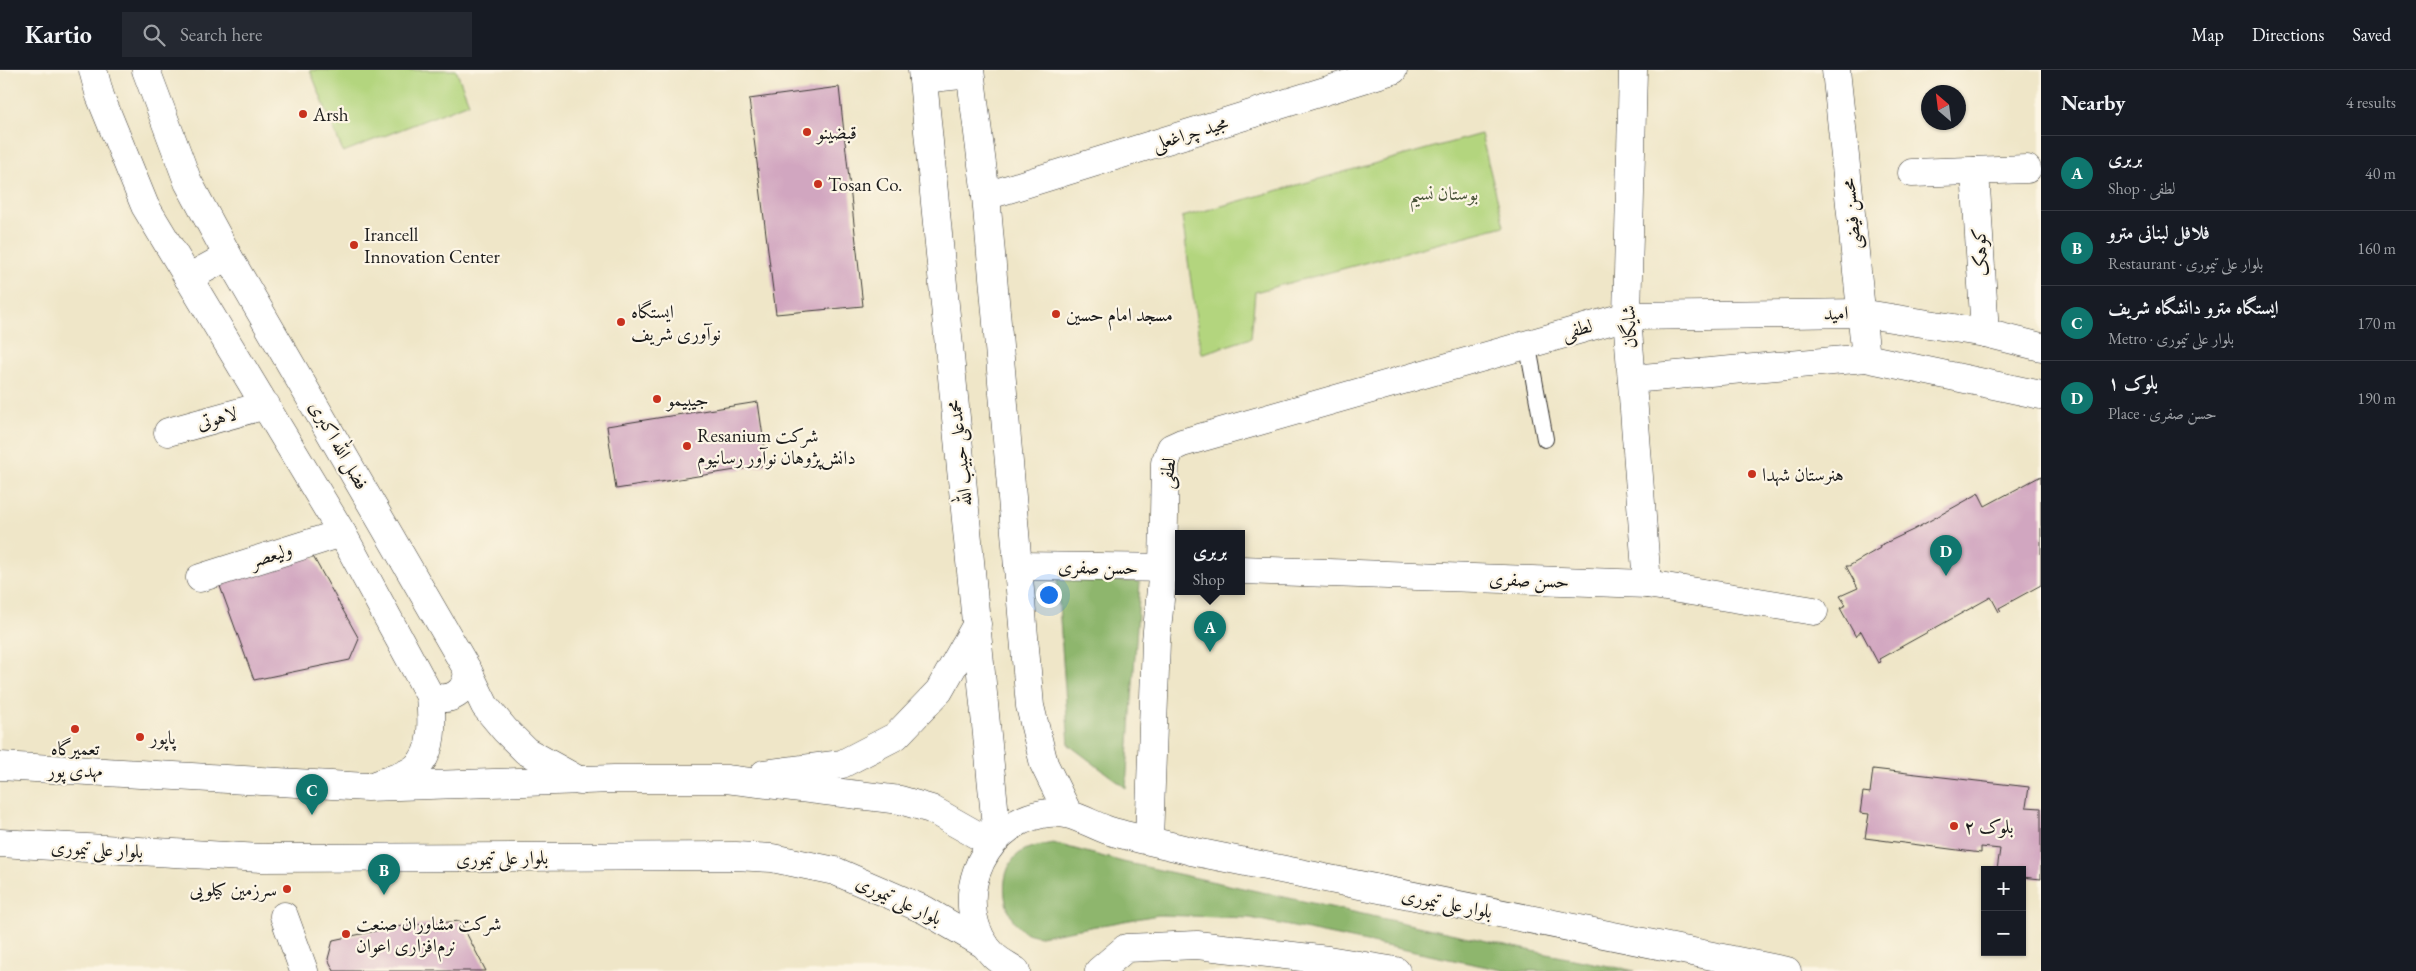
<!DOCTYPE html>
<meta charset="utf-8">
<style>
body{margin:0;font-family:"EB Garamond",Amiri,serif;background:#242831;color:#f1f3f6}
.controls{position:absolute;right:15px;bottom:15px;display:grid;overflow:hidden;border-radius:0px;box-shadow:0 1px 4px #0004}
.controls button{width:45px;height:45px;display:grid;place-items:center;padding:0;border:0;border-bottom:1px solid #363941;background:#171b24;color:#f1f3f6;font:25px sans-serif}
.compass{position:absolute;left:1921px;top:15px;width:45px;height:45px;border-radius:50%;background:#171b24;box-shadow:0 1px 4px #0004;rotate:332deg}
.you{position:absolute;left:1048px;top:524px;width:18px;height:18px;margin:-12px;border:4px solid #fff;border-radius:50%;background:#1a73e8;box-shadow:0 0 0 8px #1a73e833}
.badge{display:grid;place-items:center;width:32px;height:32px;border-radius:50%;background:#0f766e;color:#fff;font-size:16px;font-weight:700}
.pin{position:absolute;translate:-50% -41px;filter:drop-shadow(0 1px 2px #0008)}
.pin::after{content:'';position:absolute;top:26px;width:18px;height:15px;background:inherit;clip-path:polygon(0 0,100% 0,50% 100%)}
.popup{position:absolute;left:1175px;top:460px;width:70px;height:65px;box-sizing:border-box;display:grid;place-content:center;border-radius:0px;background:#171b24;filter:drop-shadow(0 1px 4px #0005);font-size:16px;white-space:nowrap;color:#9ea1a6}
.popup b{font-size:19px;color:#f1f3f6}
.popup::after{content:'';position:absolute;left:50%;top:100%;margin-left:-10px;border:10px solid transparent;border-top-color:#171b24}
.list{margin:0;padding:0;list-style:none}
h2{display:flex;justify-content:space-between;align-items:center;height:65px;margin:0;padding:0 20px;font-size:21px}
h2 small{font-size:16px;font-weight:400;color:#9ea1a6}
.list li{display:grid;grid-template-columns:32px 1fr auto;gap:15px;align-items:center;box-sizing:border-box;height:75px;padding:0 20px;border-top:1px solid #363941}
.list b{display:block;font-size:19px;white-space:nowrap}
.list p{margin:0;font-size:16px;white-space:nowrap;color:#9ea1a6}
.list em{font-size:16px;font-style:normal;color:#9ea1a6}
.icon{flex:none;width:28px;height:28px;fill:none;stroke:currentColor;stroke-width:2;stroke-linecap:round;stroke-linejoin:round}
.map{position:relative;flex:none;width:2041px;height:901px;overflow:hidden}
header{display:flex;align-items:center;gap:30px;box-sizing:border-box;height:70px;padding:0 25px;background:#171b24;border-bottom:1px solid #363941}
header strong{font-size:24px}
nav{display:flex;gap:28px;margin-inline-start:auto;font-size:18px}
.search{width:350px;height:45px;background:#242831;display:flex;align-items:center;gap:12px;box-sizing:border-box;padding:0 18px;border-radius:0px;color:#9ea1a6;font-size:19px}
main{display:flex}
aside{flex:1;background:#171b24}
.map>svg:first-child{display:block}
.green{fill:#b3d57e;stroke:#68784d}
.forest{fill:#8eb66d;stroke:#556944}
.building{fill:#d1a6c0}
.lines{fill:none;stroke-linecap:round;stroke-linejoin:round}
.service-casing{stroke:#3c3a36;stroke-width:18}
.minor-casing{stroke:#3c3a36;stroke-width:29}
.tertiary-casing{stroke:#3c3a36;stroke-width:29}
.secondary-casing{stroke:#3c3a36;stroke-width:29}
.service{stroke:#fff;stroke-width:16}
.minor{stroke:#fff;stroke-width:28}
.tertiary{stroke:#fff;stroke-width:28}
.secondary{stroke:#fff;stroke-width:28}
.poi-dot{fill:#c8321e;stroke:#fcf5e5;stroke-width:2}
.labels{text-anchor:middle;dominant-baseline:central;stroke-width:4.5;stroke-linejoin:round;paint-order:stroke}
.poi-label{font-size:19px;fill:#1c1c1c;stroke:#fcf5e5;text-anchor:start}
.street-label{font-size:19px;fill:#1c1c1c;stroke:#fcf5e5}
.park-label{font-size:19px;fill:#495439;stroke:#fcf5e5}
</style>
<header>
<strong>Kartio</strong>
<div class="search"><svg class="icon" aria-label="search" viewBox="0 0 24 24"><circle cx="10" cy="10" r="6"/><path d="M15 15l6 6"/></svg>Search here</div>
<nav><a>Map</a><a>Directions</a><a>Saved</a></nav>
</header>
<main>
<div class="map">
<svg width="2041" height="901" viewBox="0 0 2041 901">
<rect width="100%" height="100%" fill="#fcf5e5"/>
<filter id="ink" filterUnits="userSpaceOnUse"><feTurbulence type="fractalNoise" baseFrequency=".02" numOctaves="2"/><feDisplacementMap in="SourceGraphic" scale="10" xChannelSelector="R" yChannelSelector="G"/><feConvolveMatrix kernelMatrix="1 2 1 2 8 2 1 2 1" color-interpolation-filters="sRGB"/></filter>
<filter id="wash" filterUnits="userSpaceOnUse"><feTurbulence type="fractalNoise" baseFrequency=".0096" numOctaves="4" result="noise"/><feDisplacementMap in="SourceGraphic" scale="20" xChannelSelector="R" yChannelSelector="G"/><feGaussianBlur stdDeviation="1.12" result="paint"/><feColorMatrix in="noise" values="0 0 0 0 0 0 0 0 0 0 0 0 0 0 0 0 0 1.4 0 .05"/><feComposite in="paint" operator="in"/></filter>
<g filter="url(#wash)">
<rect width="100%" height="100%" fill="#efe6c8"/>
<g class="green">
<polygon points="310,0 456,0 469,33 343,82"/>
<polygon points="1481,64 1504,156 1255,222 1251,268 1201,284 1182,147"/>
</g>
<g class="forest">
<polygon points="1057,507 1140,512 1126,718 1069,675"/>
<path d="M 1053,773 L 1123,792 L 1542,883 L 1635,901 L 1507,901 L 1250,848 L 1158,845 L 1040,866 C 1035,865 1029,864 1025,862 C 1000,846 996,796 1023,781 C 1031,776 1044,775 1053,773 Z"/>
</g>
<g id="blocks">
<g class="building">
<polygon points="839,17 863,236 776,244 749,29"/>
<polygon points="758,332 767,395 616,419 607,356"/>
<polygon points="2041,406 2041,515 1999,538 2001,541 1999,542 1991,527 1879,589 1881,592 1878,593 1861,561 1856,567 1840,538 1846,535 1840,526 1858,518 1846,496 1849,496 1880,478 1879,476 1913,460 1976,425 1978,422 1985,436"/>
<polygon points="310,481 359,569 350,590 254,610 217,508"/>
<polygon points="1873,699 2029,717 2026,737 2041,738 2041,809 2022,807 2022,800 1997,800 2000,779 1981,777 1981,783 1865,768 1869,744 1860,743 1863,722 1870,723"/>
<polygon points="460,851 486,901 334,901 328,889 333,870 394,857"/>
</g>
</g>
</g>
<g filter="url(#ink)">
<use href="#blocks" fill-opacity="0" stroke="#3c3a36" stroke-width="1"/>
<g class="lines">
<g class="service-casing">
<polyline id="service" points="1527,272 1545,369"/>
</g>
<g class="minor-casing">
<g id="minor">
<polyline points="1633,0 1627,246 1647,514"/>
<polyline points="1836,0 1866,288"/>
<polyline points="1975,101 1985,263"/>
<polyline points="1912,103 2027,99"/>
<polyline points="986,126 1393,0"/>
<polyline points="1632,309 1866,288 2041,325"/>
<polyline points="168,362 266,335"/>
<polyline points="1018,496 1179,498"/>
<polyline points="1241,500 1647,514 1814,541"/>
<polyline points="200,508 342,463"/>
<polyline points="1149,770 1156,571 1163,498 1165,393 1171,378 1182,373 1627,246 1860,243 1985,263 2041,277"/>
</g>
</g>
<g class="tertiary-casing">
<g id="tertiary">
<path d="M 93,0 L 100,26 L 145,136 L 342,463 L 430,626 C 432,649 435,684 414,699 C 403,707 388,710 375,715"/>
<polyline points="146,0 188,112 228,186 468,601 485,636 505,660 526,681 580,711"/>
<polyline points="188,208 228,186"/>
<path d="M 430,626 C 451,633 466,623 468,601"/>
<polyline points="284,846 304,901"/>
</g>
</g>
<g class="secondary-casing">
<g id="secondary">
<polyline points="922,0 997,767"/>
<polyline points="970,0 986,126 1030,636 1044,694 1068,743"/>
<polyline points="923,9 970,4"/>
<polyline points="0,696 367,717 614,709 726,709 900,730 931,739 991,773"/>
<polyline points="764,704 842,694 896,666 939,621 977,554"/>
<polyline points="0,773 261,788 736,786 772,788 835,801 925,840 985,875"/>
<path d="M 1016,901 C 1009,896 1000,892 994,886 C 948,838 978,756 1042,744 C 1069,738 1086,753 1110,761 C 1137,769 1165,774 1191,781 L 1787,901"/>
<polyline points="1099,901 1126,878 1197,875 1328,890 1396,901"/>
</g>
</g>
<use href="#service" class="service"/>
<use href="#minor" class="minor"/>
<use href="#tertiary" class="tertiary"/>
<use href="#secondary" class="secondary"/>
</g>
</g>
<g class="poi-dot">
<circle cx="303" cy="44" r="5"/>
<circle cx="807" cy="62" r="5"/>
<circle cx="818" cy="114" r="5"/>
<circle cx="354" cy="175" r="5"/>
<circle cx="1056" cy="244" r="5"/>
<circle cx="621" cy="252" r="5"/>
<circle cx="657" cy="329" r="5"/>
<circle cx="687" cy="376" r="5"/>
<circle cx="1752" cy="404" r="5"/>
<circle cx="75" cy="659" r="5"/>
<circle cx="140" cy="667" r="5"/>
<circle cx="1954" cy="756" r="5"/>
<circle cx="287" cy="819" r="5"/>
<circle cx="346" cy="864" r="5"/>
</g>
<g class="labels">
<g class="poi-label">
<text x="313" y="44">Arsh</text>
<text x="817" y="62">قبضینو</text>
<text x="828" y="114">Tosan Co.</text>
<text x="364" y="164">Irancell<tspan x="364" dy="22">Innovation Center</tspan></text>
<text x="631" y="241">ایستگاه<tspan x="631" dy="22">نوآوری شریف</tspan></text>
<text x="1066" y="244">مسجد امام حسین</text>
<text x="667" y="329">جیبیمو</text>
<text x="697" y="365">Resanium شرکت<tspan x="697" dy="22">دانش‌پژوهان نوآور رسانیوم</tspan></text>
<text x="1762" y="404">هنرستان شهدا</text>
<text x="150" y="667">پاپور</text>
<text x="75" y="678" text-anchor="middle">تعمیرگاه<tspan x="75" dy="22">مهدی پور</tspan></text>
<text x="1964" y="756">بلوک ۲</text>
<text x="277" y="819" text-anchor="end">سرزمین کیلویی</text>
<text x="356" y="853">شرکت مشاوران صنعت<tspan x="356" dy="22">نرم‌افزاری اعوان</tspan></text>
</g>
<g class="street-label">
<text transform="translate(1190 63) rotate(-17)">مجید چراغعلی</text>
<text transform="translate(1851 144) rotate(-95)">محسن فیضی</text>
<text transform="translate(1980 182) rotate(-94)">کوهک</text>
<text transform="translate(1836 243) rotate(-1)">امید</text>
<text transform="translate(1629 257) rotate(-93)">شایگان</text>
<text transform="translate(1577 259) rotate(-15)">لطفی</text>
<text transform="translate(217 348) rotate(-15)">لاهوتی</text>
<text transform="translate(339 375) rotate(60)">فضل الله اکبری</text>
<text transform="translate(960 383) rotate(-96)">محمدعلی حبیب الله</text>
<text transform="translate(1167 403) rotate(-83)">لطفی</text>
<text transform="translate(271 485) rotate(-18)">ولیعصر</text>
<text transform="translate(1098 497) rotate(1)">حسن صفری</text>
<text transform="translate(1529 510) rotate(2)">حسن صفری</text>
<text transform="translate(97 779) rotate(3)">بلوار علی تیموری</text>
<text transform="translate(502 788) rotate(-1)">بلوار علی تیموری</text>
<text transform="translate(899 830) rotate(25)">بلوار علی تیموری</text>
<text transform="translate(1447 833) rotate(11)">بلوار علی تیموری</text>
</g>
<g class="park-label">
<text x="1444" y="123">بوستان نسیم</text>
</g>
</g>
</svg>
<div class="controls">
<button>+</button>
<button>−</button>
</div>
<svg class="compass" viewBox="-18 -18 36 36"><path d="M0-13l5 13h-10z" fill="#e53935"/><path d="M0 13l5-13h-10z" fill="#9ea1a6"/></svg>
<div class="you"></div>
<div class="pin badge" style="left:1210px;top:582px">A</div>
<div class="popup"><b>بربری</b>Shop</div>
<div class="pin badge" style="left:384px;top:825px">B</div>
<div class="pin badge" style="left:312px;top:745px">C</div>
<div class="pin badge" style="left:1946px;top:506px">D</div>
</div>
<aside>
<h2>Nearby<small>4 results</small></h2>
<ul class="list">
<li><span class="badge">A</span><div><b>بربری</b><p>Shop · لطفی</p></div><em>40 m</em></li>
<li><span class="badge">B</span><div><b>فلافل لبنانی مترو</b><p>Restaurant · بلوار علی تیموری</p></div><em>160 m</em></li>
<li><span class="badge">C</span><div><b>ایستگاه مترو دانشگاه شریف</b><p>Metro · بلوار علی تیموری</p></div><em>170 m</em></li>
<li><span class="badge">D</span><div><b>بلوک ۱</b><p>Place · حسن صفری</p></div><em>190 m</em></li>
</ul>
</aside>
</main>
